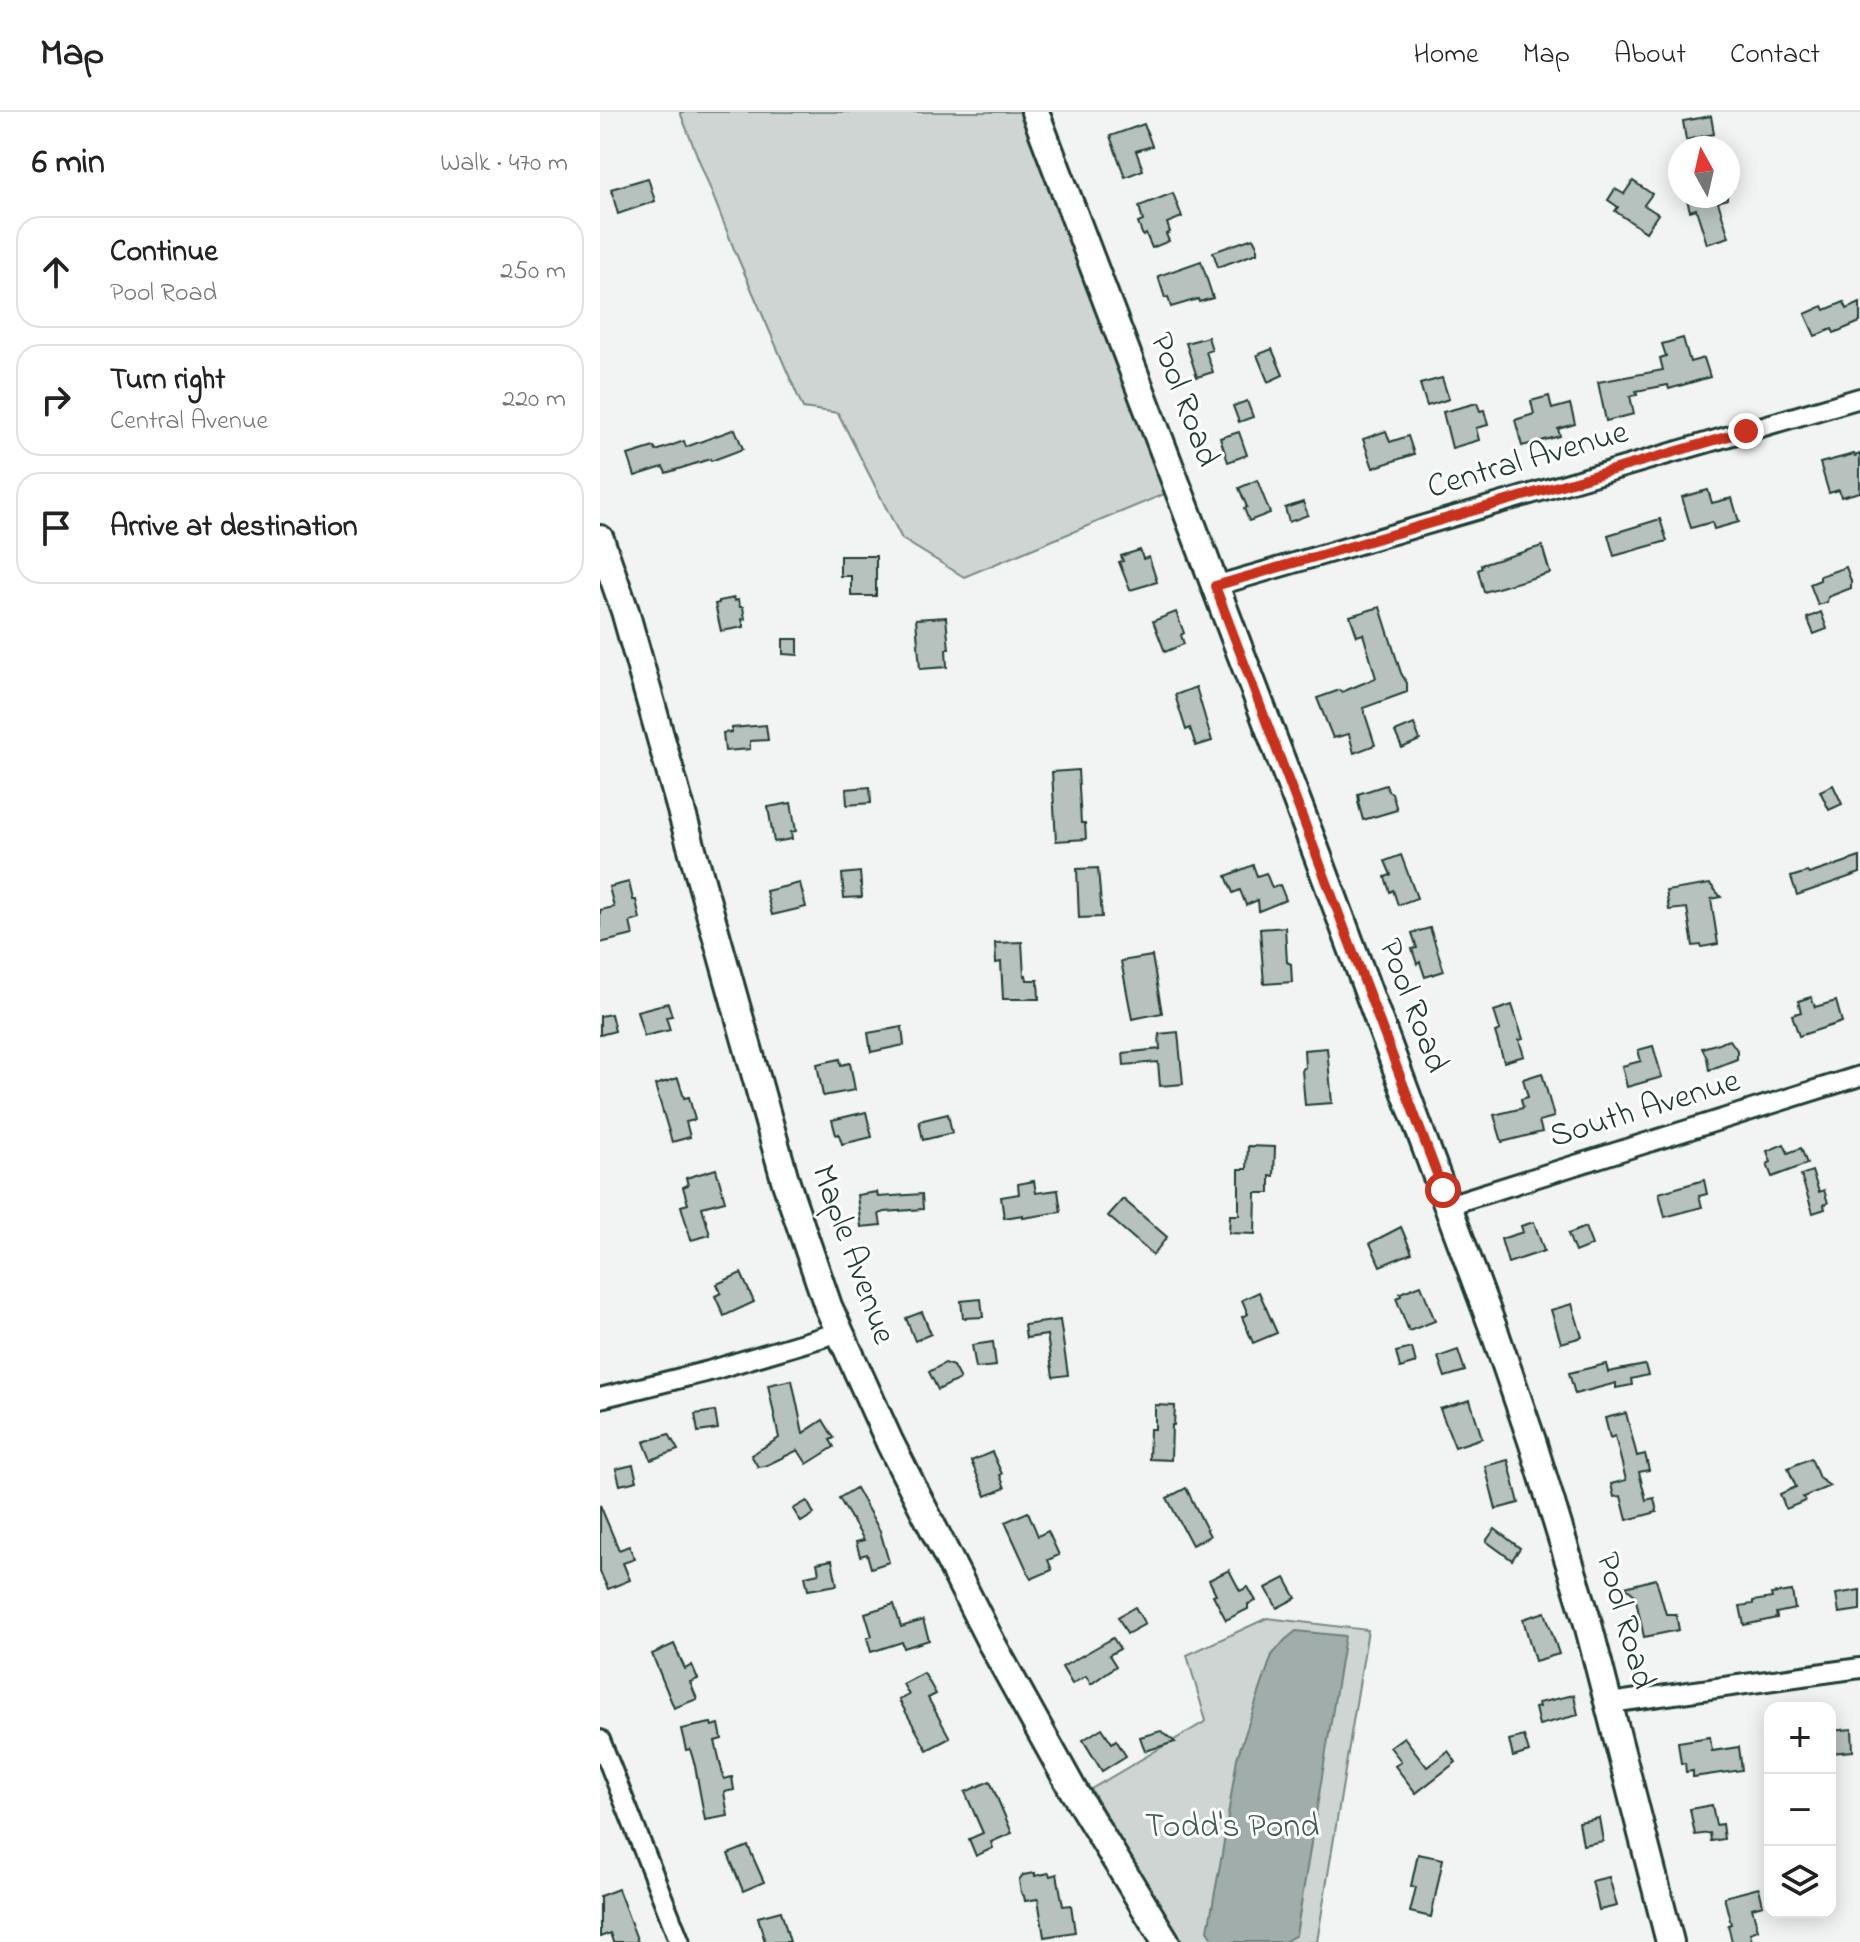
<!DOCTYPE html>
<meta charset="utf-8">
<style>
body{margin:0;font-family:"Indie Flower",sans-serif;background:#f2f2f2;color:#222}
.controls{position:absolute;right:24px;bottom:24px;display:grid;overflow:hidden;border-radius:16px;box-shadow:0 4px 20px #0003}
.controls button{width:72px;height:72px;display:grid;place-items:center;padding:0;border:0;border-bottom:2px solid #e0e0e0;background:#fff;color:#222;font:40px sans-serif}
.compass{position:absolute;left:1068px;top:24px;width:72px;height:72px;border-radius:50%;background:#fff;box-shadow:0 4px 20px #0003;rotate:352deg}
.stop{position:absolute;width:24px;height:24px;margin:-18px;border:6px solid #c8321e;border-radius:50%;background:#fff}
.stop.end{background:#c8321e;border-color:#fff;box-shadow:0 2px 8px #0008}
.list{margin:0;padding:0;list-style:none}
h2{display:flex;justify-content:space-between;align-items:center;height:104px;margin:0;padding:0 32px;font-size:34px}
h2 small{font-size:26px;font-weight:400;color:#767676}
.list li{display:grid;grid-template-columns:52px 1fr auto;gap:24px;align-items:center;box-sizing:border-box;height:112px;margin:0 16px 16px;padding:0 16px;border:2px solid #e0e0e0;border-radius:24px}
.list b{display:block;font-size:30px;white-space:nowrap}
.list p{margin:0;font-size:26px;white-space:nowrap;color:#767676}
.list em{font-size:26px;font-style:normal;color:#767676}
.icon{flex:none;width:44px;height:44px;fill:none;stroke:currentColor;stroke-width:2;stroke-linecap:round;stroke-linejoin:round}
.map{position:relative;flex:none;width:1260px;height:1830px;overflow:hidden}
header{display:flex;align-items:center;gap:48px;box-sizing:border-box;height:112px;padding:0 40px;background:#fff;border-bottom:2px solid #e0e0e0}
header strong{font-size:38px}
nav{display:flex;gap:44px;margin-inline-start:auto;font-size:28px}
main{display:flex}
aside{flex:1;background:#fff}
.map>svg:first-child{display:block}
.green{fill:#ced5d3;stroke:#768984;stroke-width:2}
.water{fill:#a1adaa;stroke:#6d807b;stroke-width:2}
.building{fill:#b7c1bd;stroke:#1f3d34;stroke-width:2}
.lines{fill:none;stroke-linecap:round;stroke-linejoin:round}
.street-casing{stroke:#1f3d34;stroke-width:24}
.secondary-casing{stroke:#1f3d34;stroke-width:32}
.street{stroke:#fff;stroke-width:18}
.secondary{stroke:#fff;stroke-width:26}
.route{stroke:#c8321e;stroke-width:10}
.labels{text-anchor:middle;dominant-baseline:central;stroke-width:6;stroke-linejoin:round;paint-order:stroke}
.street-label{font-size:34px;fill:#1f3d34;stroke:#fff}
.park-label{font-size:34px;fill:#425b54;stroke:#fff}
</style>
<header>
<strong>Map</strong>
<nav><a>Home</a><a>Map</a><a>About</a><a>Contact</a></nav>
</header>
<main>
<aside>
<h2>6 min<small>Walk · 470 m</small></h2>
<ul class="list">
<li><svg class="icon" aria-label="ahead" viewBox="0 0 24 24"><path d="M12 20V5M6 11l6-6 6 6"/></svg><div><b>Continue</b><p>Pool Road</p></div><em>250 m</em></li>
<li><svg class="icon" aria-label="right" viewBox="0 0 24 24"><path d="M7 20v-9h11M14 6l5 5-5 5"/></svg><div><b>Turn right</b><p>Central Avenue</p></div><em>220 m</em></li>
<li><svg class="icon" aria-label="arrive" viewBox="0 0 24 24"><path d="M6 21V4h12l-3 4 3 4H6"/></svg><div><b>Arrive at destination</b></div></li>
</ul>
</aside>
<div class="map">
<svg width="1260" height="1830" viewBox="0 0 1260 1830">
<rect width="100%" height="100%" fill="#f2f3f3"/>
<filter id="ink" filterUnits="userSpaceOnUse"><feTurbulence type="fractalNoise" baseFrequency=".0125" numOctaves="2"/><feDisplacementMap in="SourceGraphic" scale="16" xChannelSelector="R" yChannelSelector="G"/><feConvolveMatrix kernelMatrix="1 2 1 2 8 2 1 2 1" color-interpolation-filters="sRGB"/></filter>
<g filter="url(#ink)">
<g class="green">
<polygon points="80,0 426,0 567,381 364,465 302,427 238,301 203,296 134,137"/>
<polygon points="667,1506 768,1518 717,1830 582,1830 552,1782 491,1677 606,1609 587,1543"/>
</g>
<polygon class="water" points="696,1519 745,1524 696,1823 684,1830 614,1830 608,1818 622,1742 637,1646 672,1543 685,1528"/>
<g class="building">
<polygon points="1111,4 1114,22 1086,28 1083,9"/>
<polygon points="544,12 552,34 536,39 543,58 525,65 510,24"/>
<polygon points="48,66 55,89 18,102 11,77"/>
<polygon points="1033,69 1052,82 1044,93 1058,102 1046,120 1015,99 1018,95 1008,88 1015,77 1024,82"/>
<polygon points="573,81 582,105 567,111 570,120 566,122 569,129 552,136 546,122 543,124 538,111 543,109 539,94"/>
<polygon points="1086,84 1127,84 1127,87 1118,90 1129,125 1107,132 1096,97 1090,99"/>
<polygon points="653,126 657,134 657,141 618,155 613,140"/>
<polygon points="601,149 613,186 599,190 598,187 571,195 568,185 565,186 558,164"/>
<polygon points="1244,190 1247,197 1260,191 1260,210 1234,221 1232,217 1215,224 1205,202 1223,194 1225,198"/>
<polygon points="608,225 612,238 606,240 613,260 597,265 586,231"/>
<polygon points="1083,226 1090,250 1104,246 1110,265 1069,277 1068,273 1036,279 1037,283 1030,284 1034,302 1006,309 998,270 1063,258 1060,246 1066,244 1062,232"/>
<polygon points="672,237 683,263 668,270 657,243"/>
<polygon points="842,266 849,287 827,294 820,272"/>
<polygon points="949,284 952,297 970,292 975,312 958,317 960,324 922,334 915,308 934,302 931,289"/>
<polygon points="647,289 653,305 639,310 633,294"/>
<polygon points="877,291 880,299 884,298 888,313 876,316 879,328 852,336 843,300"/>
<polygon points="135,317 143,337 111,349 110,347 66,361 63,355 35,364 28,343 54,335 56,339 84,329 86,335"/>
<polygon points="786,319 790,330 808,324 814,342 773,356 763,327"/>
<polygon points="639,320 647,343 628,350 620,326"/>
<polygon points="1254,342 1255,344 1260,342 1260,380 1241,385 1239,378 1229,381 1220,351"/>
<polygon points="657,368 670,401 649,409 644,396 647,395 639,376"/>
<polygon points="1108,378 1112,391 1132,386 1139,410 1114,417 1112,410 1091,416 1082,385"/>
<polygon points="703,390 708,403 689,410 685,396"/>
<polygon points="1060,407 1067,429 1014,444 1008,423"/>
<polygon points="942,434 950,461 884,480 878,458 882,456 881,453"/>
<polygon points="540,438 543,447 549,445 557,470 530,478 519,450 523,449 521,444"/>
<polygon points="240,444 276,444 276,484 251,484 251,464 240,464"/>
<polygon points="1246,455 1251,469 1251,476 1228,485 1227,490 1218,493 1210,472 1220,468 1220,464"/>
<polygon points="134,486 134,489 138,488 140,495 143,495 145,507 142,507 144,515 121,519 115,492 119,491 119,489"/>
<polygon points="780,495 801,561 807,571 807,580 763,596 775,633 754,641 749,622 733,626 717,586 740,578 742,580 776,566 763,522 757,524 750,504"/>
<polygon points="576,500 584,521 581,523 584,532 565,540 553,509"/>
<polygon points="1221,500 1227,517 1214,522 1207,506"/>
<polygon points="346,505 349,537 346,537 347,555 320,557 316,507"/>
<polygon points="183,527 198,527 198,543 183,542"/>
<polygon points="596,575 612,629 596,634 590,616 586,618 575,583"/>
<polygon points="814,612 820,628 802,636 795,620"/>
<polygon points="166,613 168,628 150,629 150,637 125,639 123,621 132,620 132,616"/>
<polygon points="478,658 481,711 485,711 486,727 456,729 452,660"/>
<polygon points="786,673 788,679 792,681 797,698 763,708 758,690 759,689 758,682"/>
<polygon points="1233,673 1242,692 1229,698 1220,679"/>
<polygon points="270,675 271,691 247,693 246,677"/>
<polygon points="191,691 196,719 191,720 192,727 174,730 168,695"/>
<polygon points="801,743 817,786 798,793 793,778 790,780 785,765 791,763 785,749"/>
<polygon points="1260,745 1260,761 1197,783 1191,765 1207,760 1209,762"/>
<polygon points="653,753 657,764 666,761 672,776 680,773 686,788 659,799 658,788 646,793 640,778 633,781 626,764"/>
<polygon points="498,756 502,805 479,806 477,757"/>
<polygon points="260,760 262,785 244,786 242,762"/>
<polygon points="29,770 33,788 36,788 40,807 30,810 33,823 0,831 0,798 14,795 9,775"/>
<polygon points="200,771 206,795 172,803 166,779"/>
<polygon points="1110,772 1121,785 1111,787 1118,832 1102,835 1101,833 1093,834 1087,796 1069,798 1066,779"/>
<polygon points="685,815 687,850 691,852 692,870 664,872 660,817"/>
<polygon points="830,816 844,859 825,865 820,850 817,852 812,837 817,836 812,821"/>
<polygon points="422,830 424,864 426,863 427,868 438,868 439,887 403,887 401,850 396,851 395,831"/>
<polygon points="552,844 562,901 532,907 521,849"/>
<polygon points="1211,885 1215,895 1236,889 1242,910 1199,924 1192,903 1201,900 1198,889"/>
<polygon points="68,891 72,904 66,905 70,918 44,924 37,899"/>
<polygon points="912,893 923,927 919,928 924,944 904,950 895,920 900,918 894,899"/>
<polygon points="11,902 15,919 0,923 0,904"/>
<polygon points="302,915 304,933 271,940 268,921"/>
<polygon points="578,920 583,972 560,974 558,950 524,953 523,941 560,937 559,922"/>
<polygon points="1130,928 1137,938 1137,947 1109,958 1107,946 1102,936"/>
<polygon points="1053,934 1062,965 1027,975 1022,954 1041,949 1038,938"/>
<polygon points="727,936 732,991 705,993 702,958 705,955 704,938"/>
<polygon points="240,947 241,953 250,951 255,978 223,984 217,952"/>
<polygon points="942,961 954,1005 939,1009 942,1020 902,1030 894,1003 923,996 921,987 928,985 923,967"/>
<polygon points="78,966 84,986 89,985 95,1008 86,1010 90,1025 72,1030 55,973"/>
<polygon points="266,1000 272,1025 242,1032 239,1022 236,1023 232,1008"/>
<polygon points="348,1002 352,1021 323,1028 319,1009"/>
<polygon points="1184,1032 1188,1041 1201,1036 1207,1052 1172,1065 1167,1052 1171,1050 1167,1039"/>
<polygon points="648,1034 675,1035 674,1064 670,1064 670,1081 656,1081 655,1122 629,1121 630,1103 639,1103 639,1057 647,1057"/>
<polygon points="116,1057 125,1089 102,1095 110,1123 91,1128 81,1094 88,1092 83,1075 88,1073 86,1066"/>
<polygon points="1212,1059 1219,1080 1224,1078 1228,1091 1224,1093 1225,1097 1213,1101 1201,1063"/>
<polygon points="1104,1068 1107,1082 1099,1084 1102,1095 1065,1105 1059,1081"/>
<polygon points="434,1069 436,1081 458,1078 461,1100 423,1106 423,1103 404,1106 401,1085 419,1082 418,1072"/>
<polygon points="277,1080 278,1085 322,1082 323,1097 285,1100 279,1102 281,1113 261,1115 257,1083"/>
<polygon points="523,1087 567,1125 553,1143 508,1104"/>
<polygon points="934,1110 944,1139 908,1151 901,1127 923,1120 921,1114"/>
<polygon points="801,1115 812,1141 780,1154 770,1131"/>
<polygon points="985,1115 992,1133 975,1140 968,1122"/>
<polygon points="141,1161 154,1190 124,1204 115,1184 121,1181 117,1172"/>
<polygon points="821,1173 835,1209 809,1219 796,1186 801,1184 800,1181"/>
<polygon points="659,1180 677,1221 653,1231 642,1205 648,1202 642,1188"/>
<polygon points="381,1187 383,1205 363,1206 361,1189"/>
<polygon points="972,1192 982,1225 961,1231 951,1198"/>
<polygon points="322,1200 331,1222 315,1229 306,1206"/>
<polygon points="460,1208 468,1263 453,1265 447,1223 426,1226 424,1213"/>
<polygon points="393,1230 396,1254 376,1256 372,1233"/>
<polygon points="812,1236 816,1251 800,1256 796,1240"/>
<polygon points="858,1238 865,1259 845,1265 838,1245"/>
<polygon points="345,1251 353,1254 360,1267 338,1278 329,1260"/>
<polygon points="1006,1252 1008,1260 1045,1253 1048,1263 1031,1267 1032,1273 1016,1276 1016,1271 975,1282 969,1261"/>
<polygon points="192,1268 203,1321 223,1308 234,1326 230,1328 234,1335 207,1352 198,1338 165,1354 158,1355 151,1343 179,1326 168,1273"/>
<polygon points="870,1288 882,1326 855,1335 840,1297"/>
<polygon points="555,1293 575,1294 574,1313 572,1313 571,1348 549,1347 550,1317 555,1317"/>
<polygon points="115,1299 118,1317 98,1320 95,1302"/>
<polygon points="1026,1301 1037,1344 1045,1342 1049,1358 1039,1360 1046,1388 1054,1386 1057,1400 1027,1408 1021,1384 1014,1385 1011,1372 1026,1368 1015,1324 1010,1326 1005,1306"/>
<polygon points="69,1322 78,1338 51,1348 44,1330"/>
<polygon points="392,1340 402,1362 400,1363 405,1376 386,1384 371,1349"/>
<polygon points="1211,1346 1219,1366 1230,1374 1203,1385 1205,1389 1186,1397 1180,1382 1196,1375 1188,1356"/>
<polygon points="908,1348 919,1391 896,1397 885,1354"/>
<polygon points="33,1353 37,1369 20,1373 16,1357"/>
<polygon points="256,1376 280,1419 289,1450 271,1456 267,1442 260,1444 256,1430 264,1428 239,1386"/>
<polygon points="586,1376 610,1424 592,1433 567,1386"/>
<polygon points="207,1389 214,1402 201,1410 193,1397"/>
<polygon points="0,1393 19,1438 29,1434 35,1447 23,1451 30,1468 8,1477 0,1460"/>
<polygon points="428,1400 438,1424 448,1419 459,1443 448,1448 452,1458 431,1467 405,1410"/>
<polygon points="895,1417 920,1436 912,1448 886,1429"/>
<polygon points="232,1448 237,1473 208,1478 205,1464 219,1461 217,1451"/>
<polygon points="629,1458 640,1479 648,1475 656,1489 648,1492 648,1497 626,1508 613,1483 616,1482 609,1468"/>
<polygon points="685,1466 696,1486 677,1496 666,1476"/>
<polygon points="1056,1467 1066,1502 1076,1502 1079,1518 1044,1525 1035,1483 1025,1475"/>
<polygon points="1260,1478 1260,1498 1239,1501 1236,1482"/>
<polygon points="1192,1479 1195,1497 1176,1501 1177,1506 1144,1513 1140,1494 1153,1492 1153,1489 1172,1486 1171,1482"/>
<polygon points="294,1492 301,1515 323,1508 329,1528 304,1536 302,1530 271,1540 267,1526 272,1524 265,1501"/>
<polygon points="535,1495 545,1512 527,1522 518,1505"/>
<polygon points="945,1500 959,1542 935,1549 923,1507"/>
<polygon points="513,1526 520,1537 509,1543 516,1554 491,1572 486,1564 472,1572 462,1555"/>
<polygon points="74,1532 85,1557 92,1553 98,1567 90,1570 97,1587 74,1596 52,1542"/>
<polygon points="324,1561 336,1582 328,1586 350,1626 327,1638 299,1588 309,1583 303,1572"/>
<polygon points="974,1583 978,1603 939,1613 935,1596 939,1595 938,1591"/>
<polygon points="111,1611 112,1614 119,1612 122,1627 115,1629 124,1667 132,1665 134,1678 124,1680 128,1704 105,1708 95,1654 90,1637 86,1638 81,1617"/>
<polygon points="502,1616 512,1631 516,1628 526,1644 502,1659 483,1628"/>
<polygon points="1252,1617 1253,1639 1230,1641 1230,1619"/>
<polygon points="561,1619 575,1630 545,1639 540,1625"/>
<polygon points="924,1624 929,1640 913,1645 909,1628"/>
<polygon points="804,1625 827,1655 848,1639 856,1650 816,1681 795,1654 801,1649 790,1635"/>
<polygon points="1110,1625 1112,1639 1139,1635 1142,1658 1093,1665 1093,1659 1086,1660 1085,1651 1081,1651 1078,1630"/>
<polygon points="390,1669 412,1721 391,1730 393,1736 376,1744 369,1727 383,1721 365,1680"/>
<polygon points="1112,1693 1116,1713 1122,1712 1124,1727 1111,1729 1110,1721 1095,1723 1090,1697"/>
<polygon points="999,1706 1003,1729 983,1733 979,1710"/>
<polygon points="148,1734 164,1770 143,1779 128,1742"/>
<polygon points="818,1742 843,1747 831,1805 810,1800 816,1775 811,1774"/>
<polygon points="435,1761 435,1764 449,1761 450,1764 457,1762 463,1794 471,1793 475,1820 444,1825 438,1787 425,1789 424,1784 421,1781 419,1768 423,1763"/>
<polygon points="1009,1765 1017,1794 999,1798 992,1769"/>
<polygon points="1159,1776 1163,1793 1152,1796 1158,1818 1150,1821 1152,1830 1132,1830 1128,1813 1131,1812 1124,1785"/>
<polygon points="18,1777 38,1830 13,1830 10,1821 0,1825 0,1784"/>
<polygon points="181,1799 190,1830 165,1830 158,1805"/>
</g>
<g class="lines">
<g class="street-casing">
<g id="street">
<polyline points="615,474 1260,286"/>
<polyline points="848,1093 1260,964"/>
<polyline points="0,1286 109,1259 240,1220"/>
<polyline points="1010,1591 1260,1556"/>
<polyline points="0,1628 80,1830"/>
</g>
</g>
<g class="secondary-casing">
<g id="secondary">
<polyline points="435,0 717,742 895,1221 932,1329 987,1508 1070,1830"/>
<polyline points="0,427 25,499 186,1071 228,1194 290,1331 392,1532 473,1678 566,1830"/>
</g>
</g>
<use href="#street" class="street"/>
<use href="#secondary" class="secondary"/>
</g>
</g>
<g class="lines" filter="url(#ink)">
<polyline class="route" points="843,1078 615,474 1146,319"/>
</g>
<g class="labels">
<g class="street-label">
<text transform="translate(583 288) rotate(69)">Pool Road</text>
<text transform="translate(928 349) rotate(-16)">Central Avenue</text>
<text transform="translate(812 894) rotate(69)">Pool Road</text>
<text transform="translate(1045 998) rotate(-17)">South Avenue</text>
<text transform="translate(252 1143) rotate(70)">Maple Avenue</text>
<text transform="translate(1024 1509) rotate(74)">Pool Road</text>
</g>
<g class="park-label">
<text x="632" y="1716">Todd's Pond</text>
</g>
</g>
</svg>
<div class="controls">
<button>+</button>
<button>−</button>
<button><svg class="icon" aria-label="layers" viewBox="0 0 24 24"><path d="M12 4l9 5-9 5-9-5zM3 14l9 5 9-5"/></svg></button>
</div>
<svg class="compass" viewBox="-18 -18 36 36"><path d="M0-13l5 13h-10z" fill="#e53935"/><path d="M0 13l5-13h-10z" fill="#767676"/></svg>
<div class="stop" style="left:843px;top:1078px"></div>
<div class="stop end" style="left:1146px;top:319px"></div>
</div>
</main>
